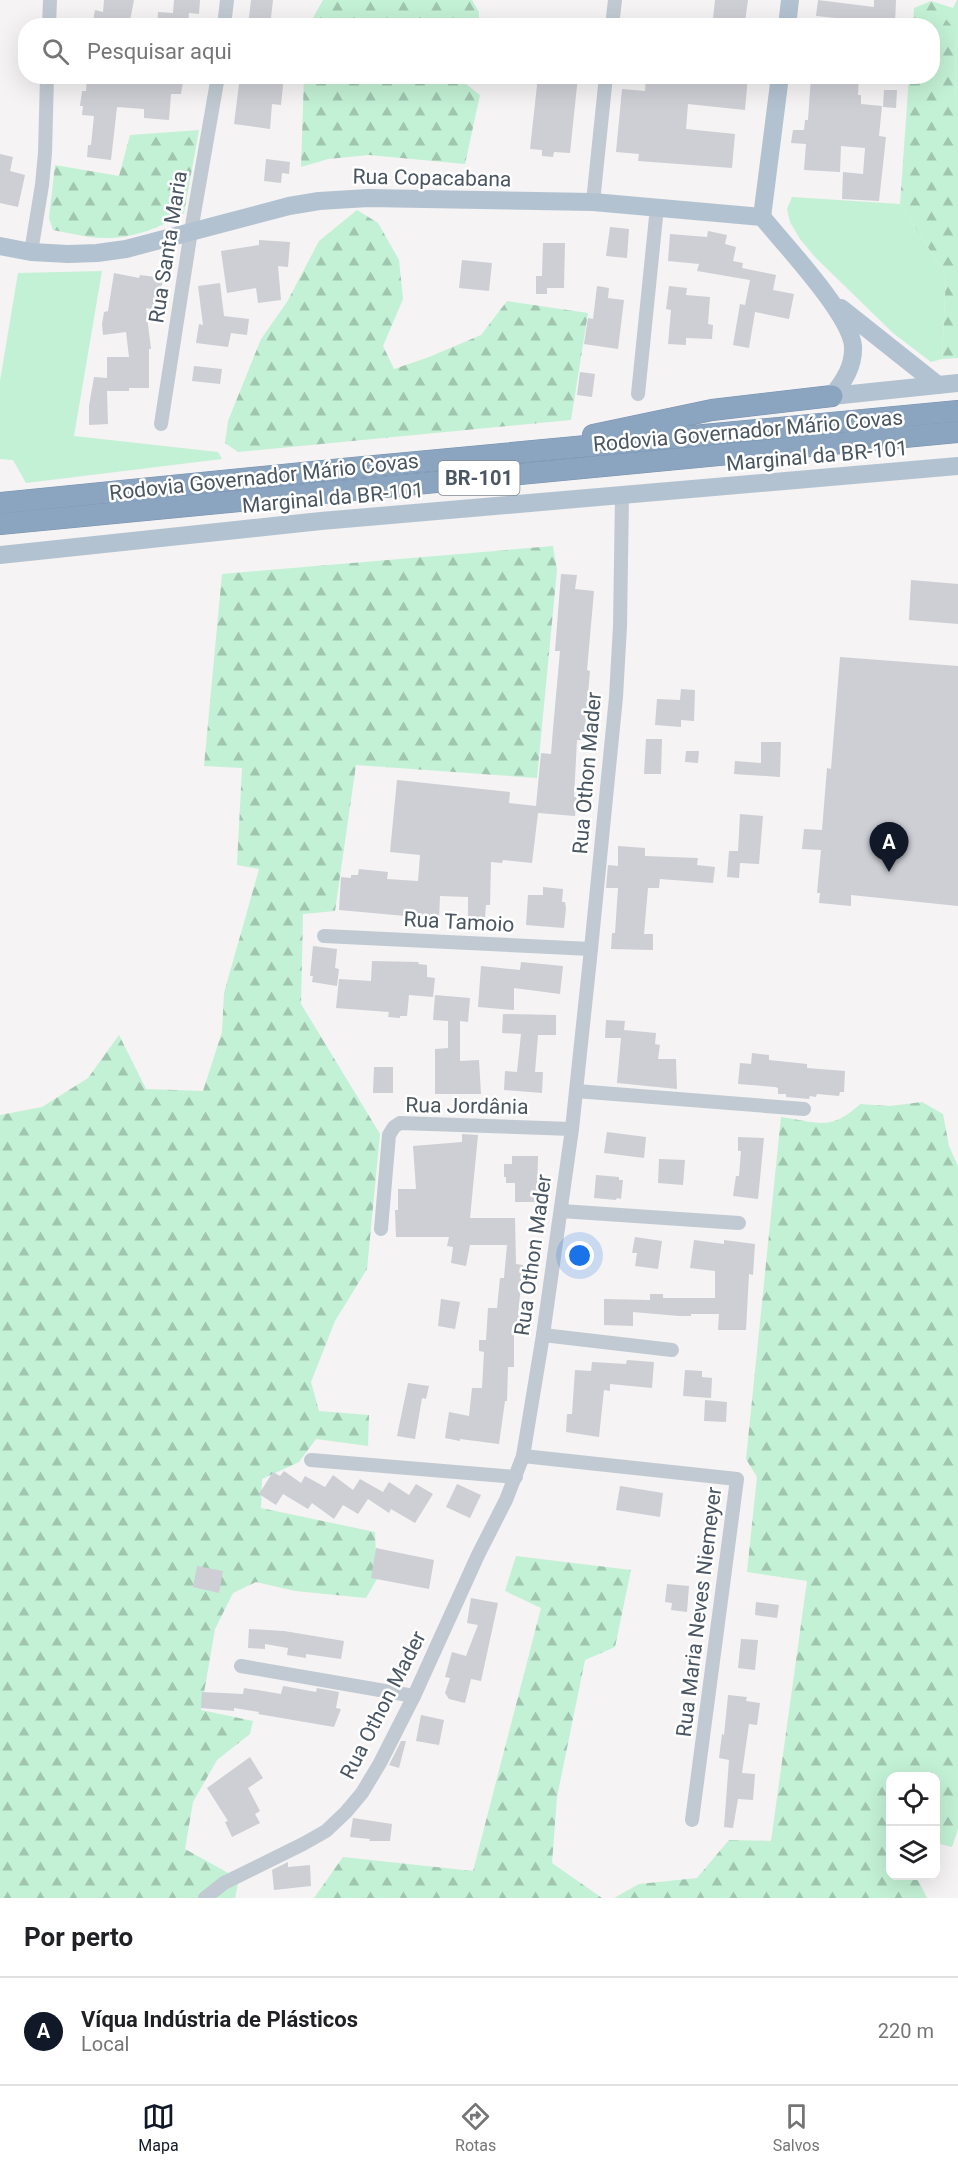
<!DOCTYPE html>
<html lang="pt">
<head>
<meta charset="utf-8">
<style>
  body { margin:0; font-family:Roboto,sans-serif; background:#f2f2f2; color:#202124 }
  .controls { position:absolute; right:18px; bottom:18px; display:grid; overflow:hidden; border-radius:12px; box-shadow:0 6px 24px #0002 }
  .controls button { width:54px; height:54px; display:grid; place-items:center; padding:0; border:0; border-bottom:2px solid #e0e0e0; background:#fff; color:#202124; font:30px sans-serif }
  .you { position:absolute; left:580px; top:1256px; width:21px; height:21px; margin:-15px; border:4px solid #fff; border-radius:50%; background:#1a73e8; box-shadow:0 0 0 9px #1a73e833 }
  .badge { display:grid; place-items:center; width:39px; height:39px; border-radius:50%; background:#111827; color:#fff; font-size:20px; font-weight:700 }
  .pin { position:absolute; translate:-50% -50px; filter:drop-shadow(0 2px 3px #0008) }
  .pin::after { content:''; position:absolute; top:32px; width:21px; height:18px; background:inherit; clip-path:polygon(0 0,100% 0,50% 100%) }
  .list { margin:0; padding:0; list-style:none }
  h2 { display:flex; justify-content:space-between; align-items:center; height:78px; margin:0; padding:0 24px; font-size:26px }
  h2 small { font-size:20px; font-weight:400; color:#757577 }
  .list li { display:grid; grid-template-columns:39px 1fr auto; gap:18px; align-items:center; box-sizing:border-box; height:108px; padding:0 24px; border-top:2px solid #e0e0e0 }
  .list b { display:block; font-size:22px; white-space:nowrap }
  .list p { margin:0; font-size:20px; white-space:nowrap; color:#757577 }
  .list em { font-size:20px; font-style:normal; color:#757577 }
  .icon { flex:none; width:33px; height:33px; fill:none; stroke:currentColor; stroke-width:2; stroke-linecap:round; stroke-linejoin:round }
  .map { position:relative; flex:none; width:958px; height:1898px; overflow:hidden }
  .search { position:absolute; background:#fff; box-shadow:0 6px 24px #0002; left:18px; right:18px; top:18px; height:66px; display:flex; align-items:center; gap:15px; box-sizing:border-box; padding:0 21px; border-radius:24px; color:#757577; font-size:22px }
  .sheet { height:186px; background:#fff }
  nav { display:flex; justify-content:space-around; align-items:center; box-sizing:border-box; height:84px; border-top:2px solid #e0e0e0; background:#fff; font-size:16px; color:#757577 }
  nav a { display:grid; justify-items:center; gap:3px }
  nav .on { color:#111827 }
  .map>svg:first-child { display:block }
  .grass { fill:#c3f1d5 }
  .forest { fill:url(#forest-firs) }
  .building { fill:#cdcfd5 }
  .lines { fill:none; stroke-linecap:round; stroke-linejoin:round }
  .highway-casing { stroke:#7690ad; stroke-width:22 }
  .minor { stroke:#c1cad2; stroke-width:14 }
  .major { stroke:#b3c2d1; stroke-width:18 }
  .highway { stroke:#8ba5c1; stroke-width:21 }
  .labels { text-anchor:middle; stroke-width:5; stroke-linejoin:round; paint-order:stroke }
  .shield { fill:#fff; stroke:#808990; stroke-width:1.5 }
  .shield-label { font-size:20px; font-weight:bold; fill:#4a5661 }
  .street-label { font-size:21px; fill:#4a5661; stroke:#fff }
</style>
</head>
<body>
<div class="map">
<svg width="958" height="1898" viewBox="0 0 958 1898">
  <defs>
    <pattern id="forest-firs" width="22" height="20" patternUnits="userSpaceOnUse" patternTransform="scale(1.5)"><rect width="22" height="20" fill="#c3f1d5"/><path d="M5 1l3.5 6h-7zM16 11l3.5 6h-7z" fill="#a0c6b0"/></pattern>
  </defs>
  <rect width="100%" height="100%" fill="#f5f3f3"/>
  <!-- grass -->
  <g class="grass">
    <path d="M957,0H958V118L956,117L955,31L931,1L953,8Z"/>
    <path d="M792,197L900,204L946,275L942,359L931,362L893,333L815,257L800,239L790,222L787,209Z"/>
    <path d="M102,271L74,436L218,452L222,459L26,483L13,460L0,459V381L18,273Z"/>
  </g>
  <!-- forest -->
  <g class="forest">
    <path d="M323,0H472L479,12V25H309Z"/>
    <path d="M931,1L955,30L956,116L958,118V358L942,359L946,275L900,204L909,77L932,76V26L913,25L914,8Z"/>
    <path d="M304,77H457L480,95L465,164L369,155L328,159L301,167Z"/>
    <path d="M199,130L184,213C164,226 134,238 109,238C91,239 70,233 53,230L49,218L55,165L119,176L130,135Z"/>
    <path d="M357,210L378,223L399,260L403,299L383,346L394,369L429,357L481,335L507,301L588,313L571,420L238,452L225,443L228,421L261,339L287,302L319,241Z"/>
    <path d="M553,546L557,570L537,778L356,765L335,911L303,914L301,1004L380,1134L367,1269L335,1321L311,1382L319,1411L369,1415L368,1446L316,1439L299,1462L262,1479L261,1508L375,1532L377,1579L366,1598L295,1591L256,1582L233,1593L215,1629L201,1710L253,1721L250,1734L217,1760L193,1802L185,1849L239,1879L235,1898H0V1115L42,1107L88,1078L119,1035L146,1089L203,1091L222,1032L224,993L259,869L237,865L242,768L204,766L222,574Z"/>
    <path d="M922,1102L943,1114L949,1146L958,1166V1829L952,1847L936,1843V1776H890V1876H916L927,1898H614L639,1884L697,1878L729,1840L771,1841L807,1581L747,1572L757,1477L746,1459L781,1117C818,1122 830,1132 860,1104L890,1106Z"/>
    <path d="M516,1556L631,1570L615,1647L585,1660L557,1797L552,1863L602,1898H314L343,1857L473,1871L541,1608L505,1591Z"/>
  </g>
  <!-- building -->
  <g class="building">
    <path d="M104,0H134L129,26H92L95,10L103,12Z"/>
    <path d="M174,0H200L199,14L189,13L188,26H157L158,12L173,13Z"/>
    <path d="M251,0H273L270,26H248Z"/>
    <path d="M715,0H748L745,22L713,19Z"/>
    <path d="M818,0L874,7V0H896L895,23L863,21L862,26H835L836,18L816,16Z"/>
    <path d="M87,76H179L183,82L181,94H171L169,120L144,118V109L117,107L111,160L87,157L88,145H91L94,116L82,115L83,106H80L82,91H86Z"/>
    <path d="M246,76H284L281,105L272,104L270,129L234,124L239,84H245Z"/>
    <path d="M538,76H578L570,153L554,152L553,157L542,156V150L530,149Z"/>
    <path d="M646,76H748L745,110L688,104L686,129L735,134L732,168L638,161L639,154L616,152L622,89L645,91Z"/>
    <path d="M811,76H859L858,95H861V104L882,106L879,136L886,137L879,201L842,199L843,172L863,174L865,148L841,146L840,172L804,170L806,144L791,143L793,130H804L805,120H808Z"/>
    <path d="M884,90H897L896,108L883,107Z"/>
    <path d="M0,154L13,157L10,171L25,175L18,207L0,203Z"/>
    <path d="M266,159L290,162L289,174L282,173L281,183L264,181Z"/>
    <path d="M610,227L629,229L627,258L606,256Z"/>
    <path d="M708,231L727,235L725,244L736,247L733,261L743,263L742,268L776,275L773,290L794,294L789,319L755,312L749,348L733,345L740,304L745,305L750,280L697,271L699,264L668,261L670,234L707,237Z"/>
    <path d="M259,240L290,242L288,267L278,266L281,300L258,303L256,288L227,293L221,251L259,245Z"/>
    <path d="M543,243H565L564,288H547V294H536V276H542Z"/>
    <path d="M462,260L492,263L489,291L459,288Z"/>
    <path d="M114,273L139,278L140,275L163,278L158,310L146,308L151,349H149V388H129V391H107L108,424L89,425V406L94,377L107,378V357H129L126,332L103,335L102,324L104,312L108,311Z"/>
    <path d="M220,283L224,316L249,319L247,335L231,333L228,347L196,343L199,324L203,325L198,286Z"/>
    <path d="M597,286L609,288L608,298L624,300L618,349L584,344L588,318L593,319Z"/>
    <path d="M669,286L687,288L686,295L710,297L708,324L713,325L712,339L686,338V345L668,344L671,310L666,309Z"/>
    <path d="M194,366L222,369L220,384L192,381Z"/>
    <path d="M580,372L595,374L592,397L577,395Z"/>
    <path d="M561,574L577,575L575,589L594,591L587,670L590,671L584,740H577L574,797H577L575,816L538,813L532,863L503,860L502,863L491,862L490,905H486L485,917H468V897L440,896L439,919L339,910L341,877L351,878V875H358L359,869L388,872L387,879L418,881L420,855L390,852L397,780L510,792L509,803L536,806L541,753L551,754L553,729L560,651H555Z"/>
    <path d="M911,580L958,584V624L909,620Z"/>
    <path d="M840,657L958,666V906L851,895V906L819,903L820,893H817L821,850L802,849L804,829L822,830L827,768L831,769Z"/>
    <path d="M681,689L695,690L694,721L681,720V727L655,725L657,699L680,700Z"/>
    <path d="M646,739H662L661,774H644Z"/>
    <path d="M761,742H781L780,777L734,774L735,761L761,763Z"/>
    <path d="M686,751H699L698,763L685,762Z"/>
    <path d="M740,814L763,816L759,864L740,863L739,878L727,877L729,851H738Z"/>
    <path d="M618,846L645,848V856L698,858L697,865L715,867L713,883L660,879L659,888H648L644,934H653V950L611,949L612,933H615L618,888H606L608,865L618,866Z"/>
    <path d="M543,887L563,889L562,902H565L566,908L564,928L526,925L528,895H543Z"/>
    <path d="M313,946L337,949L335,968L339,969L337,986L312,982L313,976H310Z"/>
    <path d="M372,961L419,962L418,964L427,965V977L435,978L433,997L409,995L407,1016H400V1018L388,1017L389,1012L336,1008L339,979L371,981Z"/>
    <path d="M521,962L563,966L560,994L514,988V1010L478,1007L481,966L520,970Z"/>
    <path d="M435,995L470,998L468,1022L460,1021V1061L479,1060L481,1094H435V1049L448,1048V1021L433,1020Z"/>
    <path d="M503,1014L556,1015V1035H538L535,1072H543L542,1093L504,1090L505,1071L517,1072L521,1034L502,1033Z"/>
    <path d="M606,1020L625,1021L624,1030L656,1033L655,1044L660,1045L658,1059H676L677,1089L617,1083L621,1038H605Z"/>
    <path d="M752,1053L769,1055V1060L807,1064V1068L845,1071L844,1092H840L839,1096L817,1094L816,1097L810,1096L809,1099L786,1097V1094H778V1088L775,1087L738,1084L740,1063L751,1064Z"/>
    <path d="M374,1067H393V1093H373Z"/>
    <path d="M607,1132L646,1137L644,1158L604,1153Z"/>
    <path d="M462,1134L478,1135L470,1218H515L516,1264L523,1265L518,1315H522V1335L514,1334V1367H508L507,1401H505L499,1444L460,1439V1441L445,1438L449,1412L469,1416L472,1388H482L484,1352L479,1351V1340H486L488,1308H497L500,1278H504L507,1245H470L466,1266L451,1263L453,1247L447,1246L449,1237H396L395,1210H398V1189H416L413,1146L462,1142Z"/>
    <path d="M738,1137L764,1138L758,1199L733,1196L736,1176H739L741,1151H738Z"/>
    <path d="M512,1156H538L537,1202H515V1183H506V1177H504V1164H512Z"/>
    <path d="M659,1159L685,1160L683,1185L658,1183Z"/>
    <path d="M596,1175L619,1177V1180H623L621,1199L617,1198L616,1200L594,1198Z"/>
    <path d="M635,1237L662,1241L658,1269L635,1266L637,1253H632Z"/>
    <path d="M694,1240L724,1244V1240L755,1244L753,1275L749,1274L746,1330H718L719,1314H691V1316H679L633,1312V1326L604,1325V1299L650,1300V1294H663V1298H715V1271L690,1268Z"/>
    <path d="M441,1299L460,1302L455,1329L438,1326Z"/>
    <path d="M627,1360L654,1362L652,1388L610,1384V1391L604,1390L599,1437L566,1432L567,1414H572L575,1370L591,1371L592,1362L626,1364Z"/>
    <path d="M685,1370L702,1371V1377L712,1378L711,1398L683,1396Z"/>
    <path d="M408,1383L429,1386L426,1399L422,1398L415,1439L397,1436Z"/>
    <path d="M705,1400L727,1402L726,1422L704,1421Z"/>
    <path d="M284,1471L301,1483L305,1476L325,1487L333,1475L353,1490L360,1479L383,1492L389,1482L409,1495L416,1484L433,1494L415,1523L391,1509L389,1513L368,1499L358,1514L343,1505L334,1519L312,1503L308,1509L283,1494L276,1505L259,1494L273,1472L280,1476Z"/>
    <path d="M457,1484L481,1495L470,1518L446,1507Z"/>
    <path d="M620,1486L663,1493L660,1517L616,1510Z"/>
    <path d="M376,1548L434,1560L429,1589L371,1578Z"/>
    <path d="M197,1566L223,1571L219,1593L193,1587Z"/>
    <path d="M667,1584L689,1586L687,1612L671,1610L672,1603L665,1602Z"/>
    <path d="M471,1598L498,1603L481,1681L471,1679L465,1703L449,1699L445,1693L450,1678L445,1677L452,1652L466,1656L478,1625L467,1623Z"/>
    <path d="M756,1602L779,1605L777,1618L755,1615Z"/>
    <path d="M249,1629L284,1631L344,1641L341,1659L306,1654V1658L287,1655L288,1648L265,1644V1649L248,1648Z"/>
    <path d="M741,1639L758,1640L755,1670L738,1668Z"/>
    <path d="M283,1686L316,1692L317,1688L339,1692L336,1708L341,1709L334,1727L258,1714L259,1712L234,1708V1711L201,1708L202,1692L243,1694L244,1688L281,1694Z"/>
    <path d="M728,1695L747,1697L746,1701L760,1703L757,1725L749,1724L742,1773L755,1774L753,1800L738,1799L733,1828L724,1827L729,1760L719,1758L722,1734L724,1735Z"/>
    <path d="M421,1715L444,1720L439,1745L416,1741Z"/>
    <path d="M401,1741H406L399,1768L389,1765Z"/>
    <path d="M250,1757L263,1778L248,1788L260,1811L255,1814L260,1823L232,1837L225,1822L228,1821L207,1788Z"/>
    <path d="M353,1818L392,1824L390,1841H369L370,1839L350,1837Z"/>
    <path d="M288,1862V1867L310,1865L311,1886L274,1890L272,1870Z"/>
  </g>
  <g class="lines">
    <defs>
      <g id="highway">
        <path d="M593,435L712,410L832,396"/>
        <path d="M0,503L353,468L958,411"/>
        <path d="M0,524L958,432"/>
      </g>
    </defs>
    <!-- highway casing -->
    <use href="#highway" class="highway-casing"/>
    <!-- minor -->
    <g class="minor">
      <path d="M49,26L50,0"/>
      <path d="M224,26L227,0"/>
      <path d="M612,26L615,0"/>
      <path d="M593,202L606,76"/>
      <path d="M31,252L42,185L45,153L47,76"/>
      <path d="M638,394L657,207"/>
      <path d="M161,424L191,231L218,76"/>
      <path d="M324,936L591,949"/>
      <path d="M576,1091L804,1109"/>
      <path d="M561,1211L739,1223"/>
      <path d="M381,1229L389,1135L394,1127L400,1123L572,1129"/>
      <path d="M543,1335L672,1350"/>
      <path d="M523,1456L737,1479L692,1820"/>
      <path d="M311,1460L516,1477"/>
      <path d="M241,1666L414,1696"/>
      <path d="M205,1898L224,1883L303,1844L326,1831L346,1812L362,1793L380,1763L414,1696L478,1555L506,1500L523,1456L543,1335L572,1129L591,949L616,697L620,626L622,496"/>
    </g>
    <!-- major -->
    <g class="major">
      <path d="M787,26L790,0"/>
      <path d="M762,217L780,76"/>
      <path d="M0,246L31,252L68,254L97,253L126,249L289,206L319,201L368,198L593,202L762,217C784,244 850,314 853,346C854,366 844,381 832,396"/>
      <path d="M841,308L938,385"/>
      <path d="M832,396L958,383"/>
      <path d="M0,555L321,521L958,466"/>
    </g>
    <!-- highway -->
    <use href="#highway" class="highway"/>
  </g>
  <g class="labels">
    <!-- shield labels -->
    <rect class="shield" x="438.5" y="461" width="81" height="34" rx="4.5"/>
    <g class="shield-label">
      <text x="479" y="485">BR-101</text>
    </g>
    <!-- street labels -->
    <g class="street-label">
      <text transform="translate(432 178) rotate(1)" y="7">Rua Copacabana</text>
      <text transform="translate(168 247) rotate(-81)" y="7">Rua Santa Maria</text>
      <text transform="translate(748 431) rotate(-5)" y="7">Rodovia Governador Mário Covas</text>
      <text transform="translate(817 456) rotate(-5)" y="7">Marginal da BR-101</text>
      <text transform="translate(264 477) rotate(-6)" y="7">Rodovia Governador Mário Covas</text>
      <text transform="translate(333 498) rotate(-5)" y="7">Marginal da BR-101</text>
      <text transform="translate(587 773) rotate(-85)" y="7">Rua Othon Mader</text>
      <text transform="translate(459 922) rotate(3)" y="7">Rua Tamoio</text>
      <text transform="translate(467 1106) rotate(1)" y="7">Rua Jordânia</text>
      <text transform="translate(533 1255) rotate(-82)" y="7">Rua Othon Mader</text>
      <text transform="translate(699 1612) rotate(-83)" y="7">Rua Maria Neves Niemeyer</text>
      <text transform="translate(383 1705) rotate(-63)" y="7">Rua Othon Mader</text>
    </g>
  </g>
</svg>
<div class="controls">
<button><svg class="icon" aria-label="locate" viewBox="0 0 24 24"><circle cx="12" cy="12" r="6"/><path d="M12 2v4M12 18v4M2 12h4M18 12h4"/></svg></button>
<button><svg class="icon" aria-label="layers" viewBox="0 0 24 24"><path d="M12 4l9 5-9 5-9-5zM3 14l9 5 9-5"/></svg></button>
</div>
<div class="you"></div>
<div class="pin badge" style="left:889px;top:872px">A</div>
<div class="search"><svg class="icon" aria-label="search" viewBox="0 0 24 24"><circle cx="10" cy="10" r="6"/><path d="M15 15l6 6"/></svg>Pesquisar aqui</div>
</div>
<section class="sheet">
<h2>Por perto<small></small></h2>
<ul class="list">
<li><span class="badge">A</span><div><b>Víqua Indústria de Plásticos</b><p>Local</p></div><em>220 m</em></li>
</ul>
</section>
<nav>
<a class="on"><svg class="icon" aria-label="map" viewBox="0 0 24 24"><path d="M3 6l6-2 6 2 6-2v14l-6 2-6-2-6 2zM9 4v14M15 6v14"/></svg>Mapa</a>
<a><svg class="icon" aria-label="directions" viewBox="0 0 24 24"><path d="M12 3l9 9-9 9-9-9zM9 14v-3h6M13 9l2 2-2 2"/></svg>Rotas</a>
<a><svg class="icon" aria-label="saved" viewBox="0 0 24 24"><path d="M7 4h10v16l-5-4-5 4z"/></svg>Salvos</a>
</nav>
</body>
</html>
